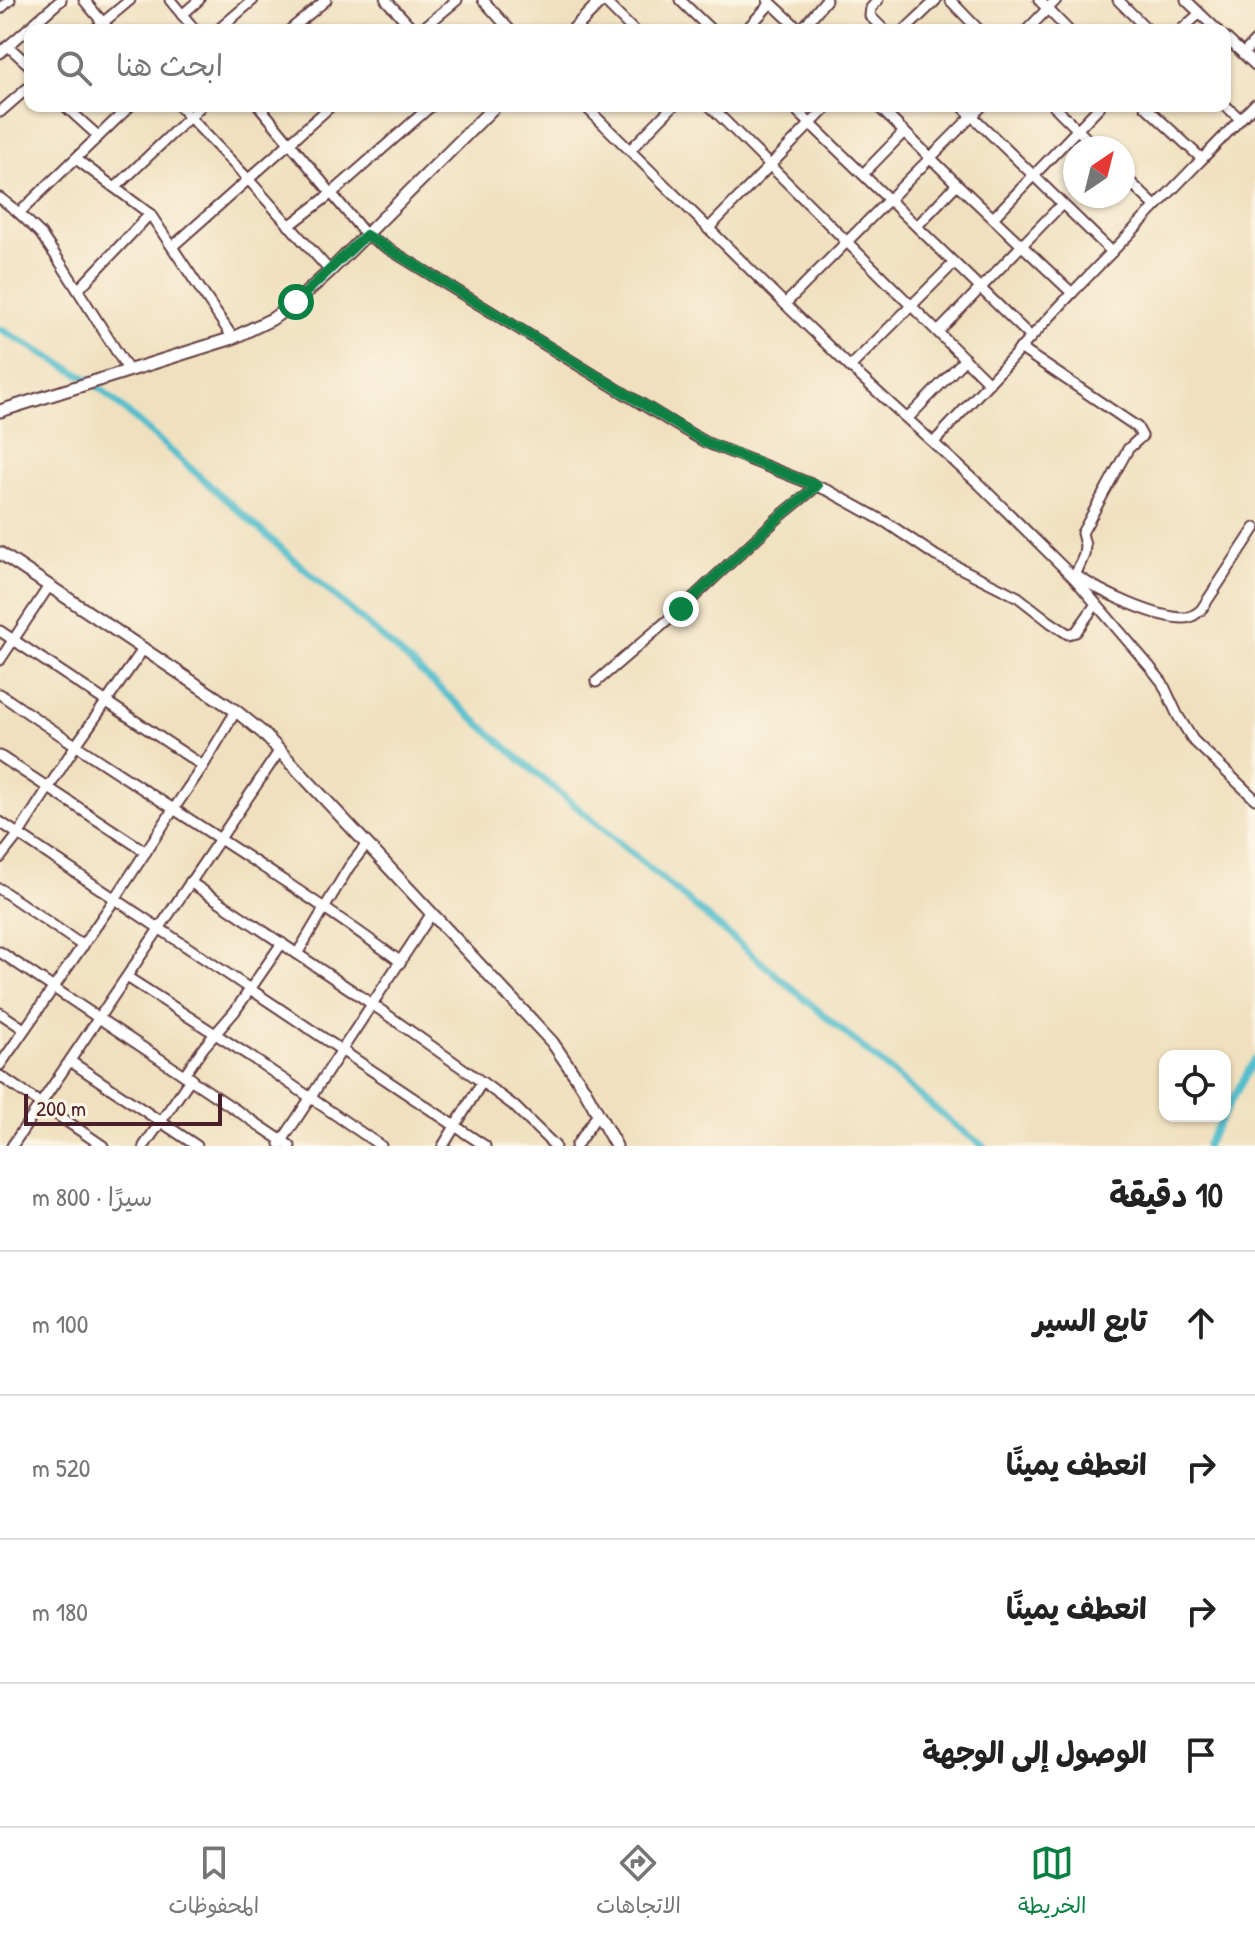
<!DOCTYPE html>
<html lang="ar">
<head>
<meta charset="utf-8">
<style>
  body { margin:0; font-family:"Patrick Hand","Playpen Sans Arabic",sans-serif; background:#f6f6f6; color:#222; direction:rtl }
  .controls { position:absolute; right:24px; bottom:24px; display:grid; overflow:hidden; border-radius:16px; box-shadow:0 2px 6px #0004 }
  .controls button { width:72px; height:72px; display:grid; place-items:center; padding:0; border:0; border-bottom:2px solid #e0e0e0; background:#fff; color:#222; font:40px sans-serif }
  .compass { position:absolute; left:1063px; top:136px; width:72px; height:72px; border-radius:50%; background:#fff; box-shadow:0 2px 6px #0004; rotate:35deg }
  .scale { position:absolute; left:24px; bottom:20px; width:198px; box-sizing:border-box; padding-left:8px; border:4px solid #4a1f2b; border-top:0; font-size:22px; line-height:28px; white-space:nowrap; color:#4a1f2b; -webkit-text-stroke:6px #fcf5e5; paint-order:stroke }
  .stop { position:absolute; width:24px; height:24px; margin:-18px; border:6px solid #0b8043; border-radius:50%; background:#fff }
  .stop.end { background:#0b8043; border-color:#fff; box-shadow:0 2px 8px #0008 }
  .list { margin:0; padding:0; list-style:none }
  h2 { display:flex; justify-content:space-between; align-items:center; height:104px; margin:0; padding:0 32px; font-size:34px }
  h2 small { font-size:26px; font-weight:400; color:#767676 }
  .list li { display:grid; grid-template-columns:52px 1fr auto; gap:24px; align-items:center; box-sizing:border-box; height:144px; padding:0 32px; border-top:2px solid #e0e0e0 }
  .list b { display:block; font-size:30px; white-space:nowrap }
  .list em { font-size:26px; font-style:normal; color:#767676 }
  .icon { flex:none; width:44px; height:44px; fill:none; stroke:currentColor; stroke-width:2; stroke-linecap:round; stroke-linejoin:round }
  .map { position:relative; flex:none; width:1255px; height:1146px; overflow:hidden; direction:ltr }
  .search { position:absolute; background:#fff; box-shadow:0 2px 6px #0004; left:24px; right:24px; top:24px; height:88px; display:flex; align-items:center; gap:20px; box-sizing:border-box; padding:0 28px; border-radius:16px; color:#767676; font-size:30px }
  .sheet { height:680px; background:#fff }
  nav { display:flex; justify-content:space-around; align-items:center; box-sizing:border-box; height:112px; border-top:2px solid #e0e0e0; background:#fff; font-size:22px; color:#767676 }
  nav a { display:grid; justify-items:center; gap:4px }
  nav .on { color:#0b8043 }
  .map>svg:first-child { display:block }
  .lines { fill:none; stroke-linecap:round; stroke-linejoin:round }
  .canal { stroke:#52becc; stroke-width:7 }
  .minor-casing { stroke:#633c41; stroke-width:13 }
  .major-casing { stroke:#633c41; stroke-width:15 }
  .minor { stroke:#fff; stroke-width:9 }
  .major { stroke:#fff; stroke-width:11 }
  .route { stroke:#0b8043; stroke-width:10 }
</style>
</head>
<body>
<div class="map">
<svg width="1255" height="1146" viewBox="0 0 1255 1146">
  <rect width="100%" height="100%" fill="#fcf5e5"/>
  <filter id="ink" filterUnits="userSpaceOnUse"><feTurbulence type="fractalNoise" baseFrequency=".0125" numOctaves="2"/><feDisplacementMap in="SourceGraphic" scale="16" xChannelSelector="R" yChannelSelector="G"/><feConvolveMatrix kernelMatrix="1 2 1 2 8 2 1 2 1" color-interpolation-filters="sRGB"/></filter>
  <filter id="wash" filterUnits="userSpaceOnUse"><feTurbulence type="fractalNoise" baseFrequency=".006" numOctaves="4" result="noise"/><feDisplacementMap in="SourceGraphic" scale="32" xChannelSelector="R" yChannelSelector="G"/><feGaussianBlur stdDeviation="1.8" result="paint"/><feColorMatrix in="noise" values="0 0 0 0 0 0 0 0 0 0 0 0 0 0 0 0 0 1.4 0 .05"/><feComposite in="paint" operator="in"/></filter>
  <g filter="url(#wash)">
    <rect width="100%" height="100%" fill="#f0e0bf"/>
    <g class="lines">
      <!-- canal -->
      <g class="canal">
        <path d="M0,329L93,382L516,756L951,1122L983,1146"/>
        <path d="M1225,1112L1255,1059"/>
        <path d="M1206,1146L1223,1116"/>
      </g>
    </g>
  </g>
  <g filter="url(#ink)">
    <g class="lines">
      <defs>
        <g id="minor">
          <path d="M84,0L109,30"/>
          <path d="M170,0L195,30"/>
          <path d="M386,0L414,30"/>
          <path d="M483,0L510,30"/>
          <path d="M603,0L633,30"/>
          <path d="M680,0L711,30"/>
          <path d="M768,0L800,30"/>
          <path d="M878,0L871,8L870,16L884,30"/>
          <path d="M950,0L979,30"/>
          <path d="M1039,0L1068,30"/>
          <path d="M1118,0L1148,30"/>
          <path d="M1186,0L1217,30"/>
          <path d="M0,9L10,0"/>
          <path d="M182,15L199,0"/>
          <path d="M94,30L130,0"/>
          <path d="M218,30L253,0"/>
          <path d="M290,30L326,0"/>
          <path d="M421,30L457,0"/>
          <path d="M746,30L771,3"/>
          <path d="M801,30L826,0"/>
          <path d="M905,30L936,0"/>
          <path d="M1027,30L1056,0"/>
          <path d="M1181,30L1199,14"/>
          <path d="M1225,37L1255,65"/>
          <path d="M8,46L30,66"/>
          <path d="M0,53L61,0"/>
          <path d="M1243,54L1255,41"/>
          <path d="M1225,105L1240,119"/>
          <path d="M65,106L98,136"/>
          <path d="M179,106L248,179L330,271"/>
          <path d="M259,106L366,235L676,425L705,442L829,491L887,523L936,556L1018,597L1050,622L1068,634L1076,632L1096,604"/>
          <path d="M585,106L785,304L850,367L980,485L1074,578L1150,667L1162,682L1178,716L1193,740L1255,799"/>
          <path d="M710,106L989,383"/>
          <path d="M792,106L1031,337"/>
          <path d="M878,106L957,184L1072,293"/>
          <path d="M962,106L1112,252"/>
          <path d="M1054,106L1096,148"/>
          <path d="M0,112L30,86"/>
          <path d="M630,150L673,106"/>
          <path d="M76,159L150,214L233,338"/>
          <path d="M1202,159L1255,104"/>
          <path d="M863,174L904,132"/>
          <path d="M1123,175L1155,206"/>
          <path d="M115,188L201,106"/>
          <path d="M0,198L19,213L40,233L60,262L129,371"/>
          <path d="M19,213L130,106"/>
          <path d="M993,218L1100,106"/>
          <path d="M289,226L332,193L431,106"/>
          <path d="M917,226L957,184"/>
          <path d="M708,229L828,106"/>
          <path d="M173,246L331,106"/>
          <path d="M78,290L150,214"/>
          <path d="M785,304L982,106"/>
          <path d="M938,332L1062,204"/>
          <path d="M1020,348L1137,427L1142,436L1128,449L1082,533L1085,545L1084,555L1074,578"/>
          <path d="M850,367L954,263"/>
          <path d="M908,418L965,359"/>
          <path d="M934,442L1072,293L1202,159L1145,106"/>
          <path d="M1077,576C1101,592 1155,618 1184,618C1191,618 1196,614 1201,610L1255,528"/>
          <path d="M0,631L203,766"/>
          <path d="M0,660L49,586"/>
          <path d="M596,682L681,609L778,518L817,486"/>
          <path d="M0,694C132,786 271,867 401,962"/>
          <path d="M0,756L146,852"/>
          <path d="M0,822L485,1146"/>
          <path d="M0,858L18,835L76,745L144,648"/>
          <path d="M190,882L372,1004L482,1082L513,1105L555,1146"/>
          <path d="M0,889L83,946"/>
          <path d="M0,952L290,1146"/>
          <path d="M297,954L349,867L367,844"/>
          <path d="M127,977L251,1057L381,1146"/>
          <path d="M0,1013L24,1029"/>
          <path d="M70,1061L197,1146"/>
          <path d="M0,1065L115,899L173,810L203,766L236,711"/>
          <path d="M184,1075L204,1047L235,1011L282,943"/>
          <path d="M0,1076L103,1146"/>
          <path d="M280,1144L432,913"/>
          <path d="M12,1146L280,750"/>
          <path d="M144,1146L191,1078"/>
          <path d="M443,1146L482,1082"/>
          <path d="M576,1146L598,1114"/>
        </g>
        <g id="major">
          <path d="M573,30L602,0"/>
          <path d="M0,411L233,338L272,319L296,302L330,271L495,106"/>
          <path d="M0,553L236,711L263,733L552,1042L583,1087L616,1146"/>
        </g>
      </defs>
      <!-- minor casing -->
      <use href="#minor" class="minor-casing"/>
      <!-- major casing -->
      <use href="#major" class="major-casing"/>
      <!-- minor -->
      <use href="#minor" class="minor"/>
      <!-- major -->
      <use href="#major" class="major"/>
    </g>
  </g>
  <g class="lines" filter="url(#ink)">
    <!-- route -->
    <path class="route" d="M296,302L366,235L705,442L817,486L778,518L681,609"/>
  </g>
</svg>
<div class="controls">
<button><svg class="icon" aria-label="locate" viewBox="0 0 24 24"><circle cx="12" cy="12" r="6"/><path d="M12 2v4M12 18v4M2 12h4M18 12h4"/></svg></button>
</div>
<svg class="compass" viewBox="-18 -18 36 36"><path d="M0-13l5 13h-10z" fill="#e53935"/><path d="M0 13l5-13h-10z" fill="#767676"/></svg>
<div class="scale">200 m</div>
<div class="stop" style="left:296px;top:302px"></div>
<div class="stop end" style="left:681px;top:609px"></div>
<div class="search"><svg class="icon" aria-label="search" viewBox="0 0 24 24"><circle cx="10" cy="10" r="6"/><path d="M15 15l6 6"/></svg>ابحث هنا</div>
</div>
<section class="sheet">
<h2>10 دقيقة<small>سيرًا · 800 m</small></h2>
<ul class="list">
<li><svg class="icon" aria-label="ahead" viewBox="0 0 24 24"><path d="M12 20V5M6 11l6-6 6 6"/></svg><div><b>تابع السير</b></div><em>100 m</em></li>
<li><svg class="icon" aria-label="right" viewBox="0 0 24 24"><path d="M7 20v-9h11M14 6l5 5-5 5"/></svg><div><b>انعطف يمينًا</b></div><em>520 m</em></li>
<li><svg class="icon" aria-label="right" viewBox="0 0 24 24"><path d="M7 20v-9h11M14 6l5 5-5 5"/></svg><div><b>انعطف يمينًا</b></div><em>180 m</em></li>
<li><svg class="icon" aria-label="arrive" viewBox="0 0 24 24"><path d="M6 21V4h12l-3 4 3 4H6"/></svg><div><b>الوصول إلى الوجهة</b></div></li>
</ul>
</section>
<nav>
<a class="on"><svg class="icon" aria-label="map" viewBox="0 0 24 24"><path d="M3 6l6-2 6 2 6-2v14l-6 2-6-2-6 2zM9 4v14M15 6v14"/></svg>الخريطة</a>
<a><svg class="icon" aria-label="directions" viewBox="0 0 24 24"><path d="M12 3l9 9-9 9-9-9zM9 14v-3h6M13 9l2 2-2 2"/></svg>الاتجاهات</a>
<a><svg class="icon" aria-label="saved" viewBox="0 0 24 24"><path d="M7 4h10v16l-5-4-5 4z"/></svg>المحفوظات</a>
</nav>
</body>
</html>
